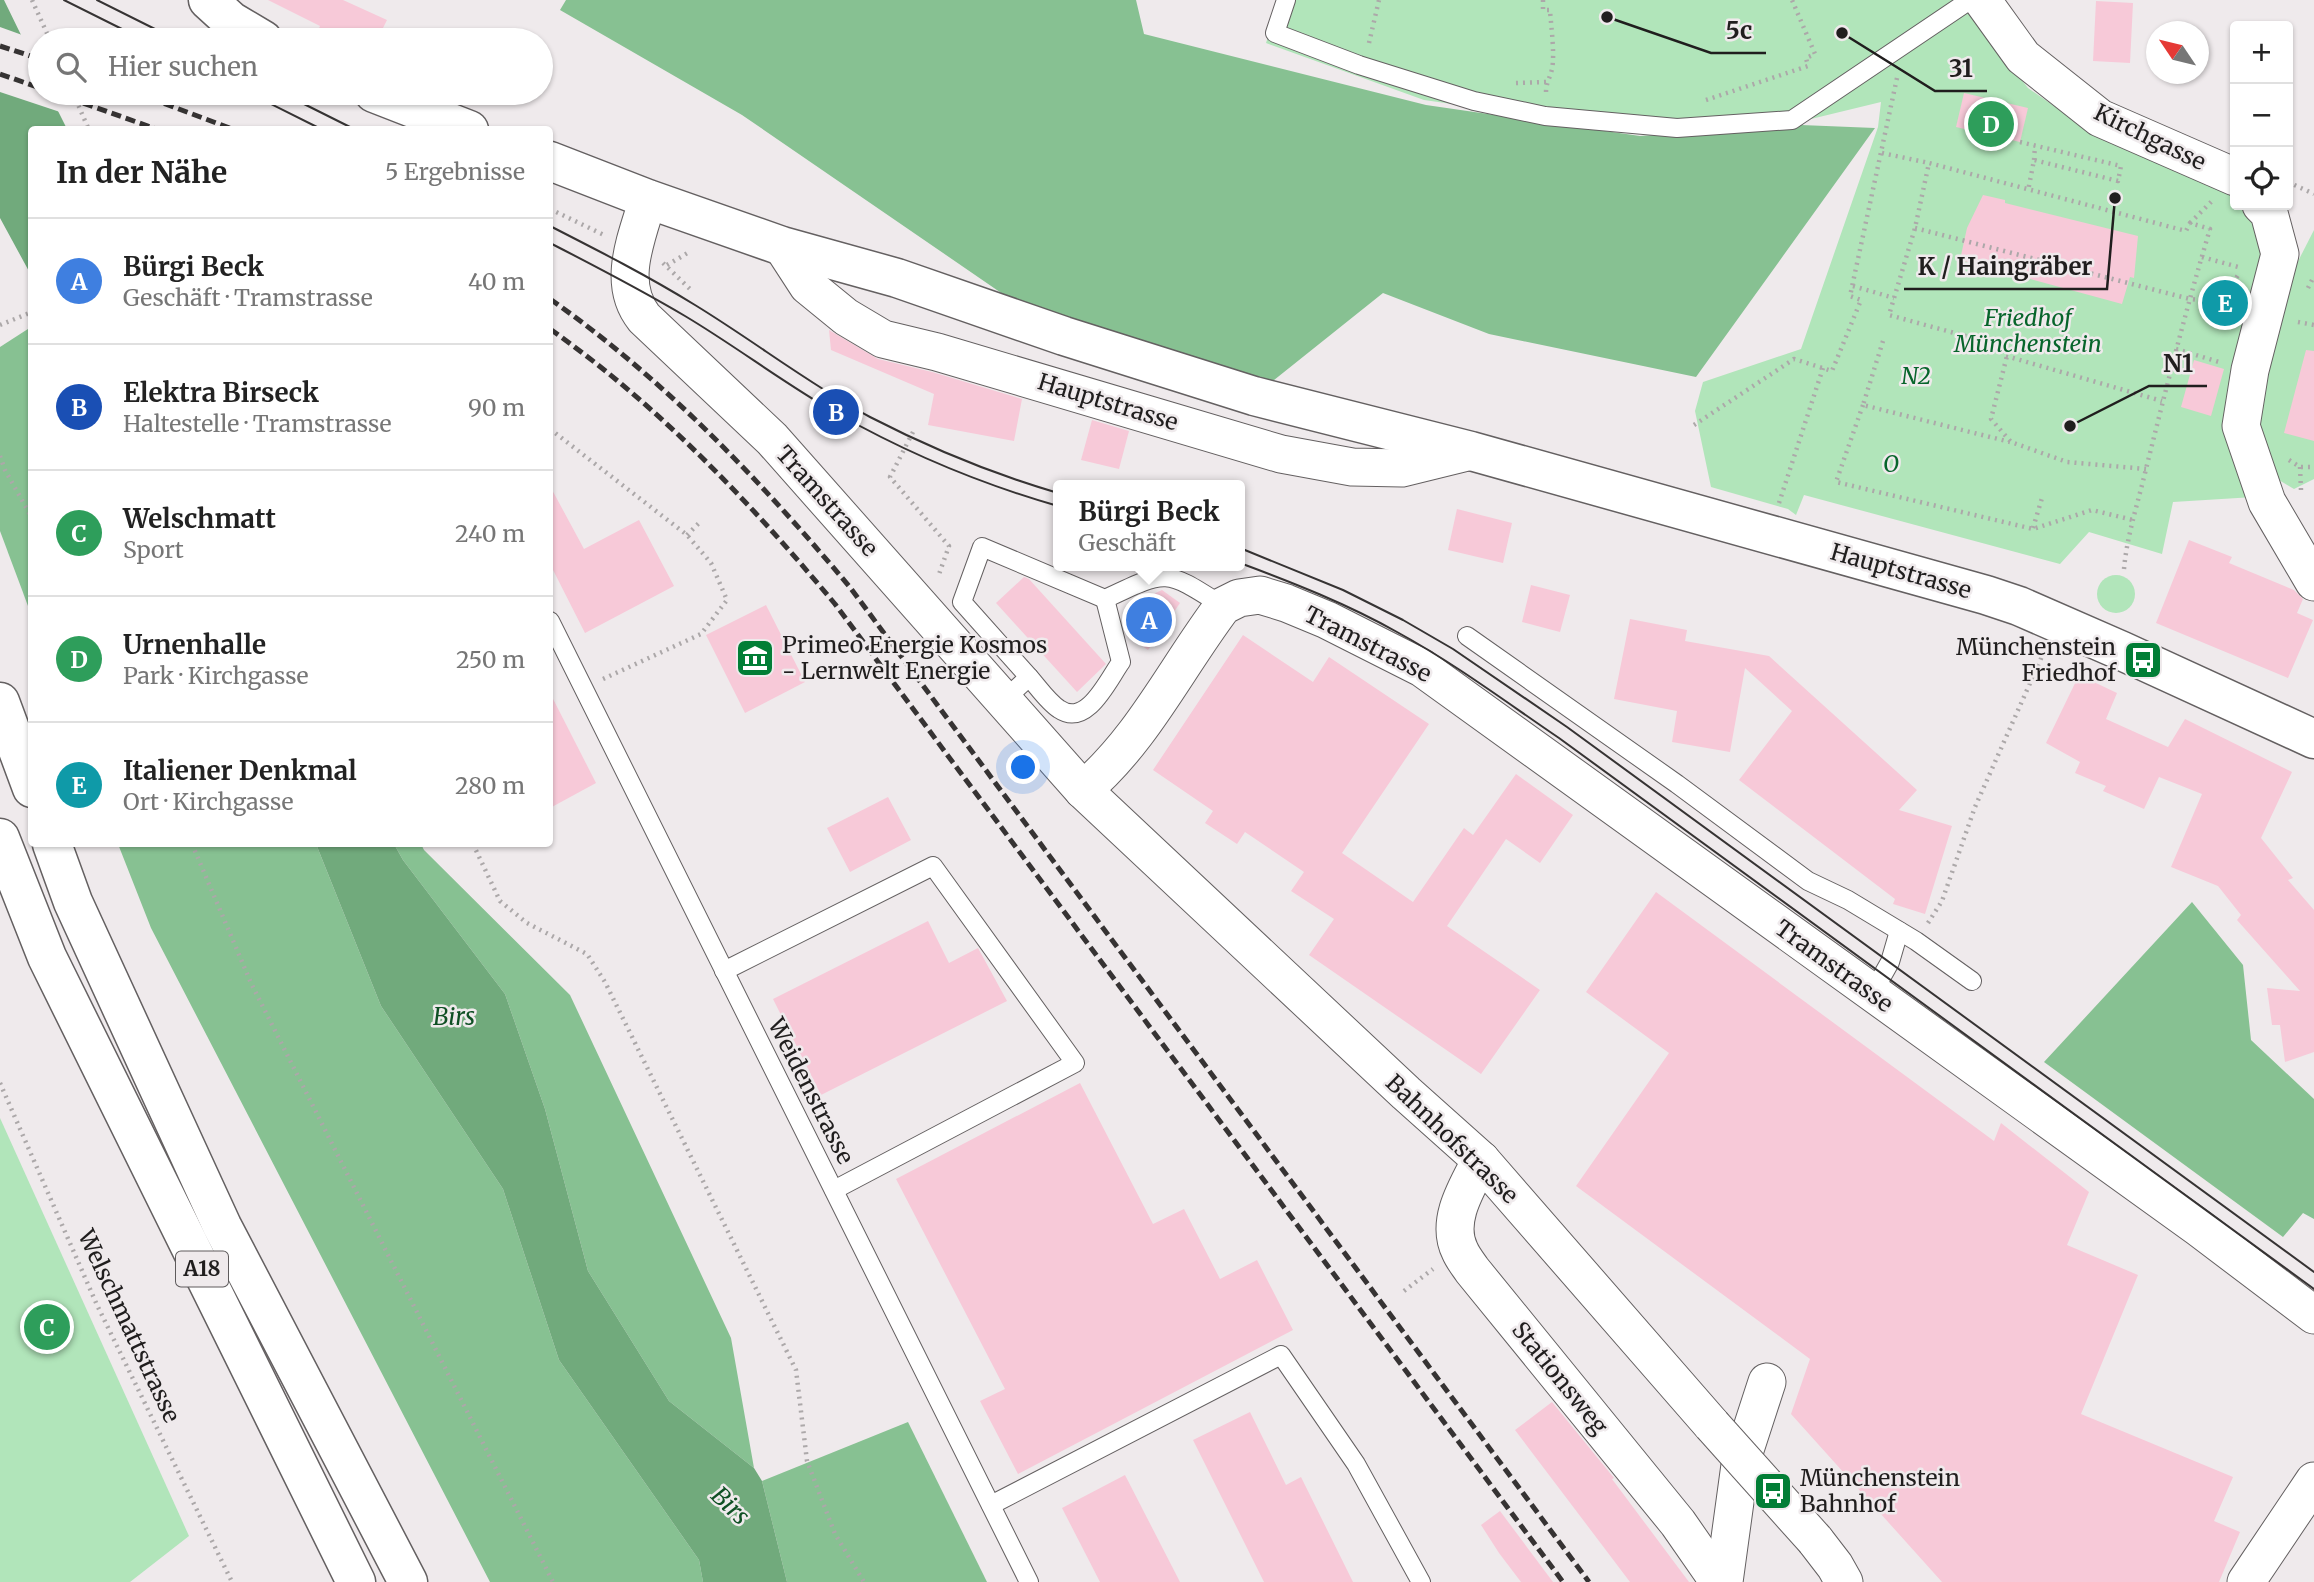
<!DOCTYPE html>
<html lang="de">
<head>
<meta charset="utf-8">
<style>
  body { margin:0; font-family:Merriweather,serif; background:#f6f6f6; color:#222 }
  .controls { position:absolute; right:21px; top:21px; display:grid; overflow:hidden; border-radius:7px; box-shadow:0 2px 5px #0004 }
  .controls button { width:63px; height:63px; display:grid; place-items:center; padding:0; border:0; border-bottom:2px solid #e0e0e0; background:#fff; color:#222; font:35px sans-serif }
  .compass { position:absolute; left:2146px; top:21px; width:63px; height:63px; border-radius:50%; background:#fff; box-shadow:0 2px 5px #0004; rotate:305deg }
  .you { position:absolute; left:1024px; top:768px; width:24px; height:24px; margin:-18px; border:5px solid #fff; border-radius:50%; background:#1a73e8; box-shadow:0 0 0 10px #1a73e833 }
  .badge { display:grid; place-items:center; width:46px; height:46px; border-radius:50%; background:#027e36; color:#fff; font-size:23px; font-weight:700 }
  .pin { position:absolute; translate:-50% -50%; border:4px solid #fff; box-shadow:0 2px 7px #0006 }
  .popup { position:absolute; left:1053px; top:480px; width:192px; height:91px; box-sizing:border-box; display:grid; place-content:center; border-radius:7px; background:#fff; filter:drop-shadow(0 2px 5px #0005); font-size:23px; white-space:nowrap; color:#767676 }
  .popup b { font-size:26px; color:#222 }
  .popup::after { content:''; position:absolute; left:50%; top:100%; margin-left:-14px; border:14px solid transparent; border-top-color:#fff }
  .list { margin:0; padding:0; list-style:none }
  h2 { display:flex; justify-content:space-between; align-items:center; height:91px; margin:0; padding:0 28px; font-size:30px }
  h2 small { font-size:23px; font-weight:400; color:#767676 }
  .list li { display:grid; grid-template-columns:46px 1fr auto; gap:21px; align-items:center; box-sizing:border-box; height:126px; padding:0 28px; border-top:2px solid #e0e0e0 }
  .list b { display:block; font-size:26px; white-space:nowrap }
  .list p { margin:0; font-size:23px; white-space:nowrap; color:#767676 }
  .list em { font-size:23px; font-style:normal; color:#767676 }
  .icon { flex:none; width:38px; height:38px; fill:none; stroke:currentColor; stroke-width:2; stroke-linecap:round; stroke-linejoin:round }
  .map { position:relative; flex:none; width:2314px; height:1582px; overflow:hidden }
  .search { position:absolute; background:#fff; box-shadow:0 2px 5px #0004; left:28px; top:28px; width:525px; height:77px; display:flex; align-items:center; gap:18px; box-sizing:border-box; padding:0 24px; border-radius:38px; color:#767676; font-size:26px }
  .panel { position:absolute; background:#fff; box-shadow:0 2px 5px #0004; left:28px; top:126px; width:525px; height:721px; border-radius:7px }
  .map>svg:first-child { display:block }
  .green { fill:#b1e5ba }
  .forest { fill:#87c192 }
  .water { fill:#71aa7c }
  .pier { fill:#efeaec }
  .building { fill:#f7c9d8 }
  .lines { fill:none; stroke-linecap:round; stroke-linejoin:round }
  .service-casing { stroke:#646061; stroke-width:20 }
  .minor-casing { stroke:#646061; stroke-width:39 }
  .secondary-casing { stroke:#646061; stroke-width:41 }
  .motorway-casing { stroke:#646061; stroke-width:41 }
  .path { stroke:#aca8a9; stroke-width:4.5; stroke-dasharray:2 5; stroke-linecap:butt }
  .service { stroke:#fff; stroke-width:18 }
  .minor { stroke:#fff; stroke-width:37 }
  .secondary { stroke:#fff; stroke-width:38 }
  .motorway { stroke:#fff; stroke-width:38 }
  .tram { stroke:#363333; stroke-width:2 }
  .rail { stroke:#363333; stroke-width:5; stroke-dasharray:10 5; stroke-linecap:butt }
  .minor-bridge-casing { stroke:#646061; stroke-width:39; stroke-linecap:butt }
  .minor-bridge { stroke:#fff; stroke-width:37 }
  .labels { text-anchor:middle; stroke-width:5; stroke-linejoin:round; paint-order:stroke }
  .shield { fill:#efeaec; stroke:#5e5b5c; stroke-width:2 }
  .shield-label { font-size:21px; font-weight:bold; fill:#201e1e }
  .street-label { font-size:23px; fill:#201e1e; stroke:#efeaec }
  .park-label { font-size:23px; font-style:italic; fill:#07652b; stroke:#efeaec }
  .poi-label { font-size:23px; fill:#201e1e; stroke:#efeaec; text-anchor:start }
  .water-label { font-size:24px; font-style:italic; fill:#0f5024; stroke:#efeaec }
  .leader { fill:none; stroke:#201e1e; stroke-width:2.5 }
  .callout-dot { fill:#201e1e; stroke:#efeaec; stroke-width:2.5 }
  .callout-label { font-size:24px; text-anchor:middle; font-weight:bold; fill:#201e1e; stroke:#efeaec; stroke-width:5; stroke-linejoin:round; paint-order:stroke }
</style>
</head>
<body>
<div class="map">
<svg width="2314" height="1582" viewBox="0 0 2314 1582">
  <rect width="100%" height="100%" fill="#efeaec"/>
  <!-- green -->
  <g class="green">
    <path d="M1280,0H1959L2028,88L2070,117L2229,193L2235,200V205H2239L2249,216L2269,257L2254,497L2173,502L2162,554L2089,532L2060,564L1804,495L1796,515L1788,509L1711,487L1695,411L1703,382L1801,349L1878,127L1881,102L1717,142L1424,100L1266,43Z"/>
    <path d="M2314,230V479L2294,489L2279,480L2254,418L2292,273Z"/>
    <circle cx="2116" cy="594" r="19"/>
    <path d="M0,1118L189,1536L130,1582H0Z"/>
  </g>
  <!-- forest -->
  <g class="forest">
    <path d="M566,0H1136L1144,34L1426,105L1640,136L1801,125L1875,128L1696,377L1489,334L1383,293L1254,396L1064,336L742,115L560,10Z"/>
    <path d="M31,327V614L0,531V347Z"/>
    <path d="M118,844H316L381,1006L503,1189L559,1360L699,1560L703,1582H490L151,928Z"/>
    <path d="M394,844H421L424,850L570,995L731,1338L754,1468L669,1401L588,1271L545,1109L505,994L403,860Z"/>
    <path d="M2192,902L2243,965L2251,1040L2314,1099V1219L2303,1213L2283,1237L2044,1062Z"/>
    <path d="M908,1422L987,1582H787L762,1481Z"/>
  </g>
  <!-- water -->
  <g class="water">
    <path d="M0,0H4L40,74V93H49L67,129L32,130L31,275L0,218Z"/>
    <path d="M316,844H394L403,860L505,994L545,1109L588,1271L669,1401L754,1468L762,1481L787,1582H703L699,1560L559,1360L503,1189L381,1006Z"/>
  </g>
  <!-- pier -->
  <path class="pier" d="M0,27L25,36L40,66V93H53L63,113L0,92Z"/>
  <!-- building -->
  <g class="building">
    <path d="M268,0H343L387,20L377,40H314L320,26Z"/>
    <path d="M2096,1L2133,3L2130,63L2093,61Z"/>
    <path d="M1964,93L2028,108L2020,142L1956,127Z"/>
    <path d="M1983,195L2005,200V203L2138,236L2134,278L2130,277L2122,304L1960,260L1967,228Z"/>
    <path d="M829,330L878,359L932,372L1022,399L1014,441L928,425L934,394L831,350Z"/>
    <path d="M2306,350L2314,351V441L2284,433Z"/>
    <path d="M2194,360L2224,369L2211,416L2181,407Z"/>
    <path d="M1092,420L1129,431L1119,469L1081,460Z"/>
    <path d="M550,486L584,549L639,520L674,586L585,633L550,564Z"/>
    <path d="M1457,509L1512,523L1503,563L1448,550Z"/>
    <path d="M2189,540L2232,557L2229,563L2294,590L2303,599L2297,613L2313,620L2288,678L2156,623Z"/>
    <path d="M1024,577L1029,579L1106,664L1077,692L996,603Z"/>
    <path d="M1531,585L1570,595L1560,632L1522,622Z"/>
    <path d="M1162,590L1180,603L1148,650L1129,637L1128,628L1132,613L1143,599Z"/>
    <path d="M766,605L805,682L745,713L706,635Z"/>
    <path d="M1630,619L1687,630L1685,641L1769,656L1917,790L1899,810L1952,826L1925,914L1893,904L1895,899L1739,780L1792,711L1745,668L1730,752L1672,742L1677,711L1614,699Z"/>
    <path d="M1243,635L1313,682L1329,657L1429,724L1342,853L1413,902L1464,828L1473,835L1516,774L1573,815L1540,863L1506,839L1447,926L1540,990L1481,1074L1309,955L1334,919L1291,891L1304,872L1245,832L1237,844L1205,823L1213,811L1153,770Z"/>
    <path d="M2079,675L2117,693L2106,719L2168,747L2185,719L2292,772L2261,838L2293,878L2288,880L2314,910V1052L2285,1062L2280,1025H2272L2267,988L2300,991L2237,920L2241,915L2218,886L2171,867L2202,794L2159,777L2144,809L2103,791L2106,786L2075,773L2080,762L2046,743Z"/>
    <path d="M550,693L596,783L550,808Z"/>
    <path d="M888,797L911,840L850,872L827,828Z"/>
    <path d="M1656,892L1994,1141L2001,1123L2089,1192L2067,1245L2138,1275L2081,1414L2233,1477L2214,1521L2240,1532L2219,1582H1942L1791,1414L1810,1359L1576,1186L1669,1053L1586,992Z"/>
    <path d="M928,921L949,963L978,948L1007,1001L821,1095L773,999Z"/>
    <path d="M1080,1083L1153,1224L1184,1209L1220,1279L1257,1260L1293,1330L1018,1474L980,1401L1005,1389L896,1179Z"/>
    <path d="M1552,1402L1614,1478L1612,1479L1689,1582H1630L1515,1430Z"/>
    <path d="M1250,1412L1286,1485L1301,1477L1353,1582H1264L1193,1440Z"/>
    <path d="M1125,1475L1180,1582H1100L1062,1508Z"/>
    <path d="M1500,1511L1553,1582H1521L1499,1553L1481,1525Z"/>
  </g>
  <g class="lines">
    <defs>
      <g id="service">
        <path d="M1286,0L1275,33L1359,65L1474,101L1545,116L1677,128L1792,120L1970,0"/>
        <path d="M550,621L1029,1582"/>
        <path d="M1467,636L1677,784L1808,881L1848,900L1916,941L1972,981"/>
        <path d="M1029,677C1038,687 1048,702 1059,709C1087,728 1108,680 1121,662L1105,599"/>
        <path d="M1003,701L1029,677L962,602L982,547L1105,599C1168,569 1165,569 1223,606"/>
        <path d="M724,971L933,866L1075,1063L834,1190"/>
        <path d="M1872,994L1890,962L1899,931"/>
        <path d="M991,1505L1281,1355L1356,1464L1421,1582"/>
      </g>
      <g id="minor">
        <path d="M1982,0L2023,57L2100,118L2235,177"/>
        <path d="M648,199C637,237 616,283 644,318L772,439L1083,790L1406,1093L1481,1160L1712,1425"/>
        <path d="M2261,205L2269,213L2280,254L2250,370L2241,426L2267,502L2314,582"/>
        <path d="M782,246L808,286L846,317L883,339L937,352L1281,454L1352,467L1402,468L1471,451"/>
        <path d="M1083,790C1143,739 1176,668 1223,606L1239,598L1260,595L1286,603L1327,620L1422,668L2199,1228L2314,1315"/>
        <path d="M1481,1160C1467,1187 1445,1221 1460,1251C1463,1258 1468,1264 1472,1270L1678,1523L1719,1582"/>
        <path d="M1815,1540L1835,1566L1844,1582"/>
        <path d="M1724,1582L1740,1465L1767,1382"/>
        <path d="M2246,1582L2314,1481"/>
      </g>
      <g id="secondary">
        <path d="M208,0L231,21L263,40"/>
        <path d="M374,93L469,130"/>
        <path d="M550,161L648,199L782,246L897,278L1064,336L1254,396L1471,451L1986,595L2019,606L2122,651L2314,739"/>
      </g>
      <g id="motorway">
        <path d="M0,702L32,788"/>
        <path d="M0,838L47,957L356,1582"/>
        <path d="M52,844L73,902L222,1226L408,1582"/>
      </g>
    </defs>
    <!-- service casing -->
    <use href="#service" class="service-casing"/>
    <!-- minor casing -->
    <use href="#minor" class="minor-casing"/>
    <!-- secondary casing -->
    <use href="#secondary" class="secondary-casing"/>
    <!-- motorway casing -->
    <use href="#motorway" class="motorway-casing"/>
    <!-- path -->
    <g class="path">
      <path d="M32,0L50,40"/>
      <path d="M1543,0V10H1550C1551,26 1555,54 1552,69C1550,78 1546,83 1546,92"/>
      <path d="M1369,43L1379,0"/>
      <path d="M1516,83L1546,82"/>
      <path d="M73,93L89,130"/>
      <path d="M1706,100L1808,66L1806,58L1815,54L1792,0"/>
      <path d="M2020,142L2121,166L2118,181L2034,160L2028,191"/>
      <path d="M1882,153L1929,163"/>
      <path d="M2034,160L2035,146"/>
      <path d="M2288,182L2314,194"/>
      <path d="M550,209L604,235"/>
      <path d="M2190,223L2212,201"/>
      <path d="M1915,228L2190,299L2217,302L2226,295L2238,275"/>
      <path d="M2202,257L2242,268"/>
      <path d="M663,263L690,289"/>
      <path d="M667,265L691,251"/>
      <path d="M1853,286L1894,298"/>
      <path d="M2308,288L2314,276"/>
      <path d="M2298,322L2314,325"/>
      <path d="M0,325L32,312"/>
      <path d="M1883,341L1863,405L2010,442"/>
      <path d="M2176,349L2219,362"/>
      <path d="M2006,356L2162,401"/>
      <path d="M1863,405L1836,482L2033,529L2092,510L2133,520"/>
      <path d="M1694,425L1794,359L1832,371L1861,300L1850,296L1897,78"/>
      <path d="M550,429L687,535L711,563L727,600L701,634L603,679"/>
      <path d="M913,432L890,477L949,546L938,577"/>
      <path d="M0,456L5,470L32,518"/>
      <path d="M2289,460L2300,467H2314"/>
      <path d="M2300,467L2301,490"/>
      <path d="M1779,503L1823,368"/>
      <path d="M2033,528L2042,498"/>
      <path d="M687,535L701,521"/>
      <path d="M2124,569C2127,535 2138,503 2146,469C2166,389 2186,309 2210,229L2190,223L2186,231L1929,163L1915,228L1889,315L2009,348L1991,419L2011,442L2067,462L2146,469"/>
      <path d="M192,844L251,983L553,1582"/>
      <path d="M473,844L500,901L527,923L587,954L605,982L796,1370L807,1461L835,1534L864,1582"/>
      <path d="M1928,923L1942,901L1975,807L2043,654"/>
      <path d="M0,1083L97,1305L232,1582"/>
      <path d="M1404,1291L1433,1269"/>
    </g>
    <!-- service -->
    <use href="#service" class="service"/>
    <!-- minor -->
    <use href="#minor" class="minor"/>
    <!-- secondary -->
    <use href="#secondary" class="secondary"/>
    <!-- motorway -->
    <use href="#motorway" class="motorway"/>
    <!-- tram -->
    <g class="tram">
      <path d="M64,0L144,40"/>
      <path d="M97,0L177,40"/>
      <path d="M249,93L323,130"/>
      <path d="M282,93L356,130"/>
      <path d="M550,226C599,251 648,276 695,305C754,341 809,384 870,417C930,448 993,474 1058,493"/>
      <path d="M550,243C595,266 641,290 685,316C737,347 785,384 838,414C907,453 981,484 1058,506"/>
      <path d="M1240,548L1343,590L1403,620L1453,649L1567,727L2314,1272"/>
      <path d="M1240,563C1294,583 1347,604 1397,632C1454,663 1506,702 1559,738L2314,1289"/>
    </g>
    <!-- rail -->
    <g class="rail">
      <path d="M0,46L40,59"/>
      <path d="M0,74L40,88"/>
      <path d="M55,93L159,130"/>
      <path d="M136,93L235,130"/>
      <path d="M550,299C664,379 759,479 849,586L1589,1582"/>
      <path d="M550,329C659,406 750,502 835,604L1563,1582"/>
    </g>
    <defs>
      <path id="minor-bridge" d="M1712,1425L1815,1540"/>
    </defs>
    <!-- minor-bridge casing -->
    <use href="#minor-bridge" class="minor-bridge-casing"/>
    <!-- minor-bridge -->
    <use href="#minor-bridge" class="minor-bridge"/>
  </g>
  <!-- icons -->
  <defs>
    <symbol id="museum-square" viewBox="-11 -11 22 22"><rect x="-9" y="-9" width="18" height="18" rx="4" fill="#027e36" stroke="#efeaec"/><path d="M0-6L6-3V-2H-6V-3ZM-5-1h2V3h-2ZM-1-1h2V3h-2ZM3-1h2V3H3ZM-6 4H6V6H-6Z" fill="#fff"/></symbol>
    <symbol id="bus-square" viewBox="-11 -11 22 22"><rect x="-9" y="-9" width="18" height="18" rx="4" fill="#027e36" stroke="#efeaec"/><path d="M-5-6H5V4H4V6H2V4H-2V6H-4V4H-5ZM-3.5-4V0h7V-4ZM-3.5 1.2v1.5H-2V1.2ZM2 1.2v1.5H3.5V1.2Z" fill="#fff"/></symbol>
  </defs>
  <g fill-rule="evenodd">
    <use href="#museum-square" x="733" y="636" width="44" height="44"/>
    <use href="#bus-square" x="2121" y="638" width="44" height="44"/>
    <use href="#bus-square" x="1751" y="1469" width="44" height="44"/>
  </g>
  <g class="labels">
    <!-- shield labels -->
    <rect class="shield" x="176" y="1251.5" width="52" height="35" rx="5"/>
    <g class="shield-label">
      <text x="202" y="1276">A18</text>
    </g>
    <!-- street labels -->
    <g class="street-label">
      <text transform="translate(2150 137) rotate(26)" y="8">Kirchgasse</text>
      <text transform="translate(1108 402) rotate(17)" y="8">Hauptstrasse</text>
      <text transform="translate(827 501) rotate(48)" y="8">Tramstrasse</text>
      <text transform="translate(1901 571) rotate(16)" y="8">Hauptstrasse</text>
      <text transform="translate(1368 644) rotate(27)" y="8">Tramstrasse</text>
      <text transform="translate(1834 966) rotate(36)" y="8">Tramstrasse</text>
      <text transform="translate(811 1091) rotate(63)" y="8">Weidenstrasse</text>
      <text transform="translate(1452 1139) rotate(44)" y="8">Bahnhofstrasse</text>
      <text transform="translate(129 1326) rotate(65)" y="8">Welschmattstrasse</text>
      <text transform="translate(1560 1378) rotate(51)" y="8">Stationsweg</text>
    </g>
    <!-- park labels -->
    <g class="park-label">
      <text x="2028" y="326">Friedhof<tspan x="2028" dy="26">Münchenstein</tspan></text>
      <text x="1916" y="384">N2</text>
      <text x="1891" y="472">O</text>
    </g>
    <!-- poi labels -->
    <g class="poi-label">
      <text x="782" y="653">Primeo Energie Kosmos<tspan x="782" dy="26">- Lernwelt Energie</tspan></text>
      <text x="2116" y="655" text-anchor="end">Münchenstein<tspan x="2116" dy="26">Friedhof</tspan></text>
      <text x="1800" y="1486">Münchenstein<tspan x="1800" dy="26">Bahnhof</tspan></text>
    </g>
    <!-- water labels -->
    <g class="water-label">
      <text x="454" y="1025">Birs</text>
      <text transform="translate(730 1506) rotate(44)" y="8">Birs</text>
    </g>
  </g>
  <!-- callouts -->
  <path class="leader" d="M1607 17L1711 53H1766M1842 33L1935 91H1987M2115 198L2107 289H1904M2070 426L2149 386H2207"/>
  <g class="callout-dot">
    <circle cx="1607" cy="17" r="7"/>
    <circle cx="1842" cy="33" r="7"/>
    <circle cx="2115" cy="198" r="7"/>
    <circle cx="2070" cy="426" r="7"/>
  </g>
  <g class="callout-label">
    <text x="1739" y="39">5c</text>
    <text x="1961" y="77">31</text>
    <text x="2005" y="275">K / Haingräber</text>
    <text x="2178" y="372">N1</text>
  </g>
</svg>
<div class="controls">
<button>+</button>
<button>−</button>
<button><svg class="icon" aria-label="locate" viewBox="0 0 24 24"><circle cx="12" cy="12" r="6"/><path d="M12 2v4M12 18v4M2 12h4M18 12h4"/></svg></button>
</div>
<svg class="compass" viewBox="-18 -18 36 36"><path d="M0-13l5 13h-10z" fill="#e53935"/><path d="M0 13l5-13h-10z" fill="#767676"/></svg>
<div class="you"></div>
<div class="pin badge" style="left:1149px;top:620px;background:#3f7fe0">A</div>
<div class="popup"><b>Bürgi Beck</b>Geschäft</div>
<div class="pin badge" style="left:836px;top:412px;background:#1a4fb4">B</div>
<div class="pin badge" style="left:47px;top:1327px;background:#2e9e5b">C</div>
<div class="pin badge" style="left:1991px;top:124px;background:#2e9e5b">D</div>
<div class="pin badge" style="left:2225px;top:303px;background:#0f9aa8">E</div>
<div class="search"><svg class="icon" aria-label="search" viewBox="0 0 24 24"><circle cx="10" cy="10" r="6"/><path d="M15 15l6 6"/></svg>Hier suchen</div>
<section class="panel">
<h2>In der Nähe<small>5 Ergebnisse</small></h2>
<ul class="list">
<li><span class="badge" style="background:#3f7fe0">A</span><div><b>Bürgi Beck</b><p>Geschäft · Tramstrasse</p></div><em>40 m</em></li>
<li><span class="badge" style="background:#1a4fb4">B</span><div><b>Elektra Birseck</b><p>Haltestelle · Tramstrasse</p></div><em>90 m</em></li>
<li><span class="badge" style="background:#2e9e5b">C</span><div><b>Welschmatt</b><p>Sport</p></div><em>240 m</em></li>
<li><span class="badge" style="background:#2e9e5b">D</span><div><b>Urnenhalle</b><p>Park · Kirchgasse</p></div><em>250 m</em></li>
<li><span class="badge" style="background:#0f9aa8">E</span><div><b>Italiener Denkmal</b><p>Ort · Kirchgasse</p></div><em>280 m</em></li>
</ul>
</section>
</div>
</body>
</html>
